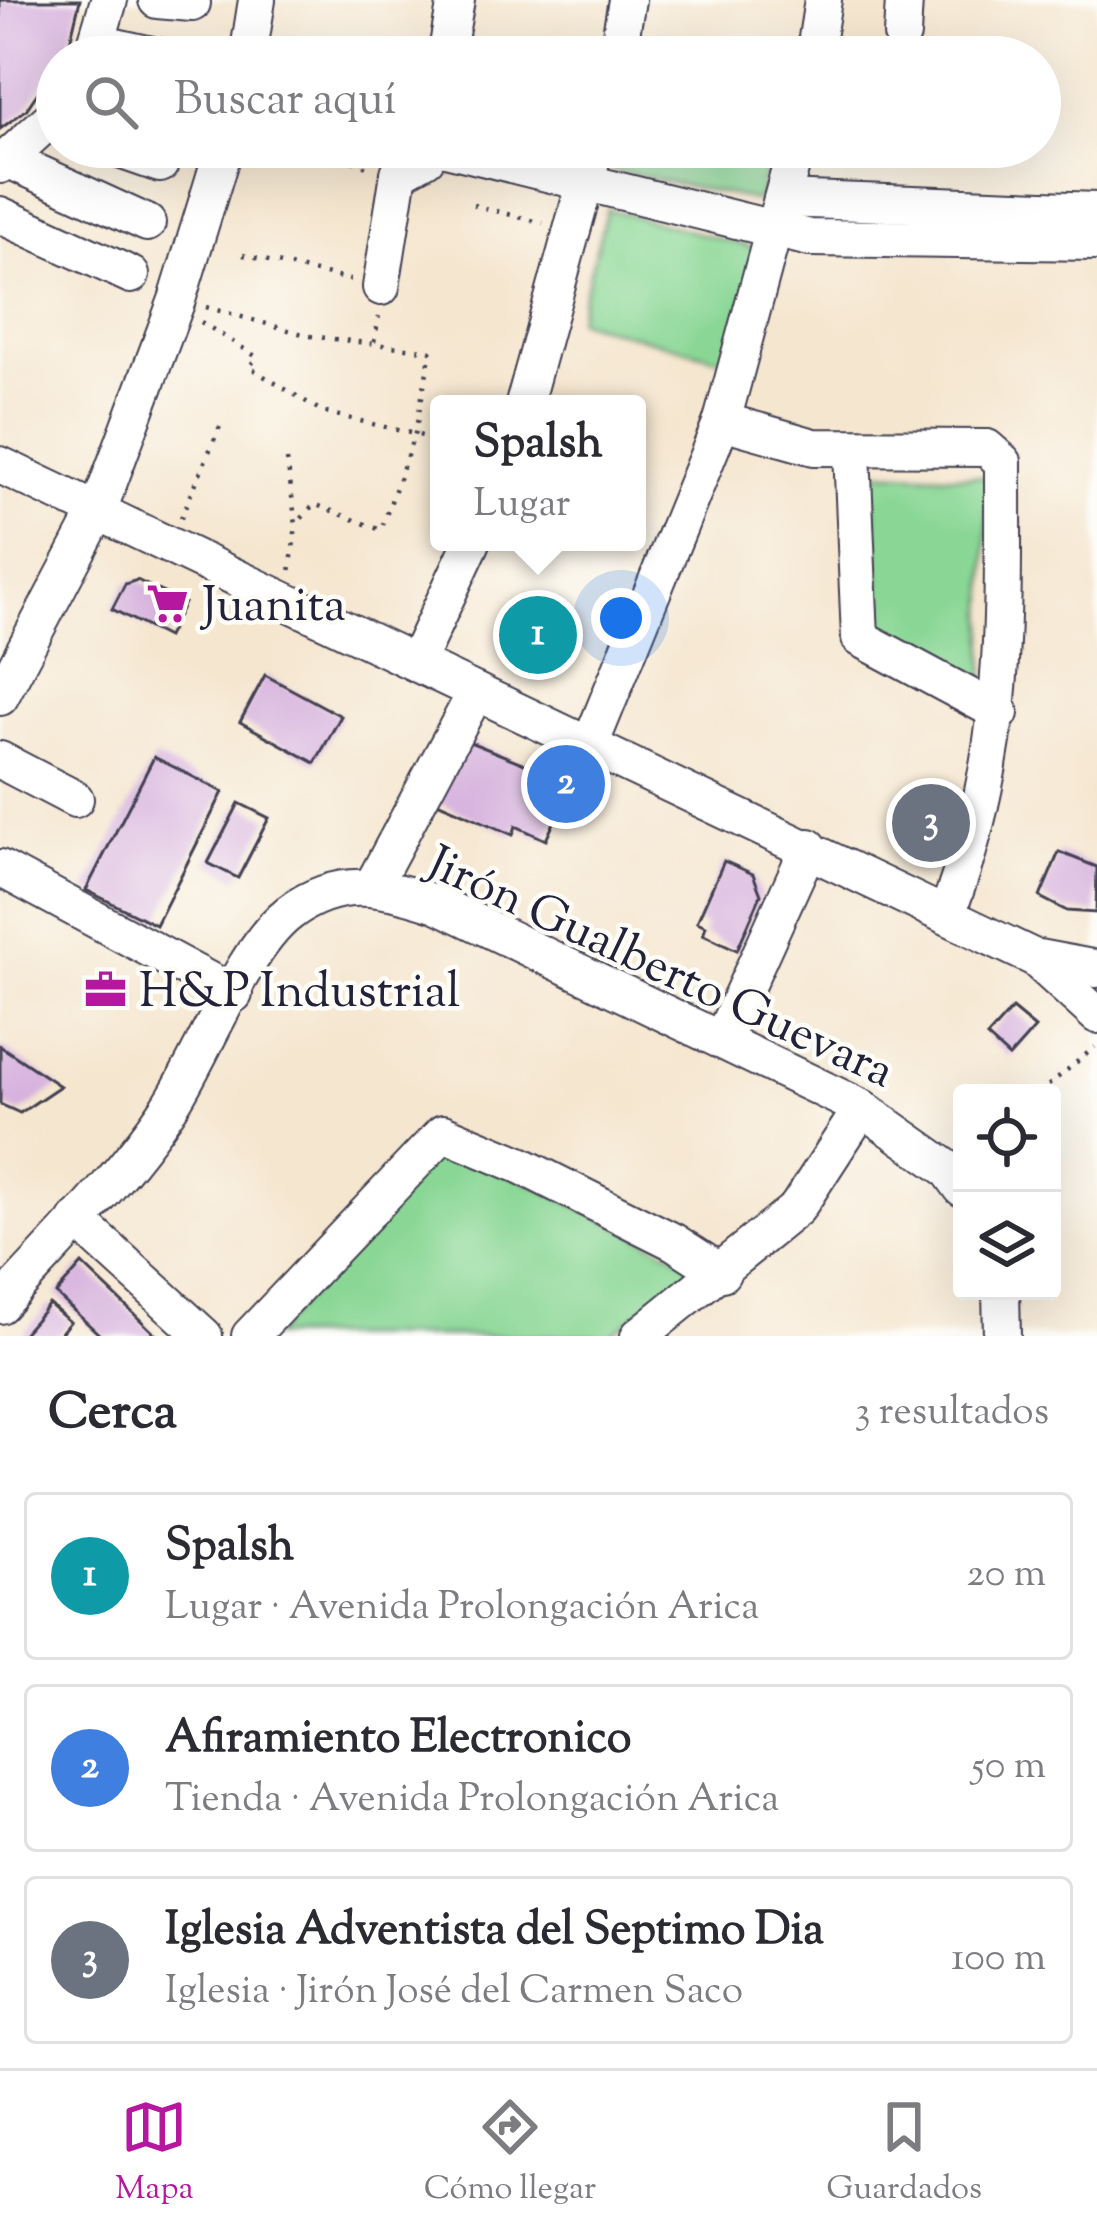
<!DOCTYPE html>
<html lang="es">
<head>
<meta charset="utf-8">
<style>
  body { margin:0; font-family:"Sorts Mill Goudy",serif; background:#f7f7f7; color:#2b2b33 }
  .controls { position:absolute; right:36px; bottom:36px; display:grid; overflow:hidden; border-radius:12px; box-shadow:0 12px 48px #0002 }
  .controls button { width:108px; height:108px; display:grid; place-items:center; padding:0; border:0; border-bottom:3px solid #e1e1e2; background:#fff; color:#2b2b33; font:60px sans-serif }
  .you { position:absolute; left:621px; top:618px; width:42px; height:42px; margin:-30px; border:9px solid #fff; border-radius:50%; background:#1a73e8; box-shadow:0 0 0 18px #1a73e833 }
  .badge { display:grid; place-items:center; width:78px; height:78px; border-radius:50%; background:#b5179e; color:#fff; font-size:39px; font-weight:700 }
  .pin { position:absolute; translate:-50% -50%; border:6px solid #fff; box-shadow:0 3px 12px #0006 }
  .popup { position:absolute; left:430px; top:395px; width:216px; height:156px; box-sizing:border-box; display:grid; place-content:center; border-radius:12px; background:#fff; filter:drop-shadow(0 3px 9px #0005); font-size:39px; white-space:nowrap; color:#7c7c81 }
  .popup b { font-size:45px; color:#2b2b33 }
  .popup::after { content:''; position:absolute; left:50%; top:100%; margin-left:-24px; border:24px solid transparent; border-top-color:#fff }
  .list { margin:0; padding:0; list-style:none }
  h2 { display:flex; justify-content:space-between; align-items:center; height:156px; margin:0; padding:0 48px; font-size:51px }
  h2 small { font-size:39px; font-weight:400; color:#7c7c81 }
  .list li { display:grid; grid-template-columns:78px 1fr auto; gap:36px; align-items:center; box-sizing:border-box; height:168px; margin:0 24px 24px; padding:0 24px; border:3px solid #e1e1e2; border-radius:12px }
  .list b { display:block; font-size:45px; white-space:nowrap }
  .list p { margin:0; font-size:39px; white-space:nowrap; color:#7c7c81 }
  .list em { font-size:39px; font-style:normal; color:#7c7c81 }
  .icon { flex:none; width:66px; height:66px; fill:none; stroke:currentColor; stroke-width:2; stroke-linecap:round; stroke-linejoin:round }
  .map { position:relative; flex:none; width:1097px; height:1336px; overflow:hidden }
  .search { position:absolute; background:#fff; box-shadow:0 12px 48px #0002; left:36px; right:36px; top:36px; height:132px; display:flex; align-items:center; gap:30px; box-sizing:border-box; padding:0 42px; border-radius:66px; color:#7c7c81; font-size:45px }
  .sheet { height:732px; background:#fff }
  nav { display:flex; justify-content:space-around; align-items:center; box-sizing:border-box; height:168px; border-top:3px solid #e1e1e2; background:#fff; font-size:33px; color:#7c7c81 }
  nav a { display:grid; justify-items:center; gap:6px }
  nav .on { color:#b5179e }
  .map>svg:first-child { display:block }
  .green { fill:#8ad795; stroke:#567c68; stroke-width:3 }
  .building { fill:#d7b2de }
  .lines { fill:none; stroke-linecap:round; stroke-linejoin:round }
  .minor-casing { stroke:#423f51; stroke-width:40 }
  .path { stroke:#423f51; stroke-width:4.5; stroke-dasharray:3 9; stroke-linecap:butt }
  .minor { stroke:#fff; stroke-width:36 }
  .labels { text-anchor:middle; stroke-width:9; stroke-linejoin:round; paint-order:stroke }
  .poi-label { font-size:48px; fill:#22223b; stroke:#fdfcf7; text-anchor:start }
  .street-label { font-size:48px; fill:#22223b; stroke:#fdfcf7 }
</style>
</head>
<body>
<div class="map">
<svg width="1097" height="1336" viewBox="0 0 1097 1336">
  <rect width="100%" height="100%" fill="#fdfcf7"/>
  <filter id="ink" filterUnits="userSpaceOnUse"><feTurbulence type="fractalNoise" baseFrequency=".00833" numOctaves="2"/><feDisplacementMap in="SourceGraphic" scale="24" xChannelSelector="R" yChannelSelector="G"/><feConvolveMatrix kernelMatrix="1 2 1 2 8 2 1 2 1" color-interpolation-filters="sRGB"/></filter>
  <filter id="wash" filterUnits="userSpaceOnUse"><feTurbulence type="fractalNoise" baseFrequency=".004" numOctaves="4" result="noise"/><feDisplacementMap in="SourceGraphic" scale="48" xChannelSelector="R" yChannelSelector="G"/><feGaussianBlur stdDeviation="2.7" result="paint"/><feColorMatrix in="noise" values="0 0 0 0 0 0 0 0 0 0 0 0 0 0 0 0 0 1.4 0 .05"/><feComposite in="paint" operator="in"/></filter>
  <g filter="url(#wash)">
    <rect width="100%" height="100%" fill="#f5e6cf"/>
    <!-- green -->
    <g class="green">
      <path d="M617,147H771L759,201L612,170Z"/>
      <path d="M607,209L759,249L728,361L577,320Z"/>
      <path d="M872,472L988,477L984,680L882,632Z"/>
      <path d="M443,1141L698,1266L609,1336H273Z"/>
    </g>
    <g id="blocks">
      <!-- building -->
      <g class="building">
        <path d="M0,0H80L69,46L26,110L0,129Z"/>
        <path d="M137,580L184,603L167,637L112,609L125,584Z"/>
        <path d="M529,600L570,618L546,670L506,651Z"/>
        <path d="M265,675L341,716L315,763L240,722Z"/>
        <path d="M465,740L572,783L546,840L516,826L513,835L437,802Z"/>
        <path d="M154,757L223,792L156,925L86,890Z"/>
        <path d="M911,795L968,811L954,855L934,860L891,836Z"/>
        <path d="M239,803L269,818L238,878L208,863Z"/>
        <path d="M1059,852L1097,867L1096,913L1067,911L1040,897Z"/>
        <path d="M724,861L753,874L761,895L737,950L703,934L706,926L697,922Z"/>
        <path d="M1012,1009L1035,1028L1009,1057L987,1037Z"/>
        <path d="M0,1046L60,1086L20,1113L0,1104Z"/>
        <path d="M82,1264L157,1336H101L56,1294Z"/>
        <path d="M49,1304L70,1322L58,1336H21Z"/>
      </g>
    </g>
  </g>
  <g filter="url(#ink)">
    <use href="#blocks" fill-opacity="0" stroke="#423f51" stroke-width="3"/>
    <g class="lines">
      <defs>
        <g id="minor">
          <path d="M157,0L192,3"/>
          <path d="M902,35L904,0"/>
          <path d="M98,43L161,57"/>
          <path d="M92,57L109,0"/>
          <path d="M248,57L257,0"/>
          <path d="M446,57L456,0"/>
          <path d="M617,57L627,0"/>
          <path d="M814,57L823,0"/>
          <path d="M111,147L160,164"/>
          <path d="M442,147L810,238L1097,242"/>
          <path d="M9,160L147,223"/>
          <path d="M0,165L57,113"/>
          <path d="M783,199L1097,211"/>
          <path d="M0,215L131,275"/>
          <path d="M381,287L399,173L426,158L428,147"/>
          <path d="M524,404L595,147"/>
          <path d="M722,421L814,447L987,448L1003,462C1003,626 1008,756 947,913"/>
          <path d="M852,451L860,638L1000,713"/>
          <path d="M0,465L1033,957L1097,969"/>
          <path d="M416,662L472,542"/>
          <path d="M0,697L98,511L177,300L224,147"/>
          <path d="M590,745L722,421L796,147"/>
          <path d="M0,760L75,799"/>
          <path d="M0,868L234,994"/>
          <path d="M373,885L476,692"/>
          <path d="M1041,964L1097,1015"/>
          <path d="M722,1039L809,847"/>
          <path d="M77,1220L204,1336"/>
          <path d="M1001,1291L1002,1336"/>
          <path d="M0,1305C57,1242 120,1180 168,1109C203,1057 242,949 289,913C338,876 383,886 437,904L862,1108L948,1169L962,1188"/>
          <path d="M250,1336L443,1133L520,1165L674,1242L722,1273"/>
          <path d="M639,1336L797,1208L862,1108"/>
        </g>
      </defs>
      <!-- minor casing -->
      <use href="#minor" class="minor-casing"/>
      <!-- path -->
      <g class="path">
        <path d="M319,147L369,168"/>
        <path d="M473,205L543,223"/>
        <path d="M243,255L350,280"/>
        <path d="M206,307L310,336L431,351L415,433L381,530L314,504L296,525"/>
        <path d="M201,322L257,357L249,367L323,412L439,440"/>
        <path d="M374,342L379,317"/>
        <path d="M287,460L296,525L290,573"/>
        <path d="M181,518L221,424"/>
        <path d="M1039,1093L1095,1047"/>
      </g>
      <!-- minor -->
      <use href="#minor" class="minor"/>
    </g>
  </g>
  <!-- icons -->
  <defs>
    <symbol id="supermarket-bare" viewBox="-9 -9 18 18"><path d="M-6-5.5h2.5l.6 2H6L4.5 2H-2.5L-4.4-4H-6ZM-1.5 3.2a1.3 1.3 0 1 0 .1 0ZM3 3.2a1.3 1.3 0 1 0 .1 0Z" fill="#b5179e" stroke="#fdfcf7" stroke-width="2.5" paint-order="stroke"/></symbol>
    <symbol id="office-bare" viewBox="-9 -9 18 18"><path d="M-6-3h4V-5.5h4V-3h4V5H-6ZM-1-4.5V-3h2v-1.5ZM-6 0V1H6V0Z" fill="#b5179e" stroke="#fdfcf7" stroke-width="2.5" paint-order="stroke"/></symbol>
  </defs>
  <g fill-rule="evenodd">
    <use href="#supermarket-bare" x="138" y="574" width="59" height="59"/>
    <use href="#office-bare" x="76" y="960" width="59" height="59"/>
  </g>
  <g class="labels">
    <!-- poi labels -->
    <g class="poi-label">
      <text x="202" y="620">Juanita</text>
      <text x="139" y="1006">H&amp;P Industrial</text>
    </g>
    <!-- street labels -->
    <g class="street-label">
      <text transform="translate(662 965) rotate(25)" y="17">Jirón Gualberto Guevara</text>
    </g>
  </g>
</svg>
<div class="controls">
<button><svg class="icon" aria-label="locate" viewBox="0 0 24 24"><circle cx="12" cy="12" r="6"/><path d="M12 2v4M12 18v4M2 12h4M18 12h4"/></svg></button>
<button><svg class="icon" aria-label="layers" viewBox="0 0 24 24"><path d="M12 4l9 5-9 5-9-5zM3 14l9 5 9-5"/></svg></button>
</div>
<div class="you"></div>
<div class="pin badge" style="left:538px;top:635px;background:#0f9aa8">1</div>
<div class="popup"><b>Spalsh</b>Lugar</div>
<div class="pin badge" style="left:566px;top:784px;background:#3f7fe0">2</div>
<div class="pin badge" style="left:931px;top:823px;background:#6b7280">3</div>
<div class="search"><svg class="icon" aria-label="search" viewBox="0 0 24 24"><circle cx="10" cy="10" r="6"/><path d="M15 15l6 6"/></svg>Buscar aquí</div>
</div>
<section class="sheet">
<h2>Cerca<small>3 resultados</small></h2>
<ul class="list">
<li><span class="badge" style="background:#0f9aa8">1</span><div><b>Spalsh</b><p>Lugar · Avenida Prolongación Arica</p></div><em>20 m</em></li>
<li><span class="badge" style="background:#3f7fe0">2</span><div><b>Afiramiento Electronico</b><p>Tienda · Avenida Prolongación Arica</p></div><em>50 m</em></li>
<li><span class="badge" style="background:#6b7280">3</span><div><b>Iglesia Adventista del Septimo Dia</b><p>Iglesia · Jirón José del Carmen Saco</p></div><em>100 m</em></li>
</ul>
</section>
<nav>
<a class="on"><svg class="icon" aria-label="map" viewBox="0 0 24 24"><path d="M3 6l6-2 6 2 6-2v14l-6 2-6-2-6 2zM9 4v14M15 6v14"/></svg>Mapa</a>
<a><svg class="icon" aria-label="directions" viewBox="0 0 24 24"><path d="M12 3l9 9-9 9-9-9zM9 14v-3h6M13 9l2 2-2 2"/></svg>Cómo llegar</a>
<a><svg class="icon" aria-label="saved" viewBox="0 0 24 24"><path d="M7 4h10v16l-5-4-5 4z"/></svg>Guardados</a>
</nav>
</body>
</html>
